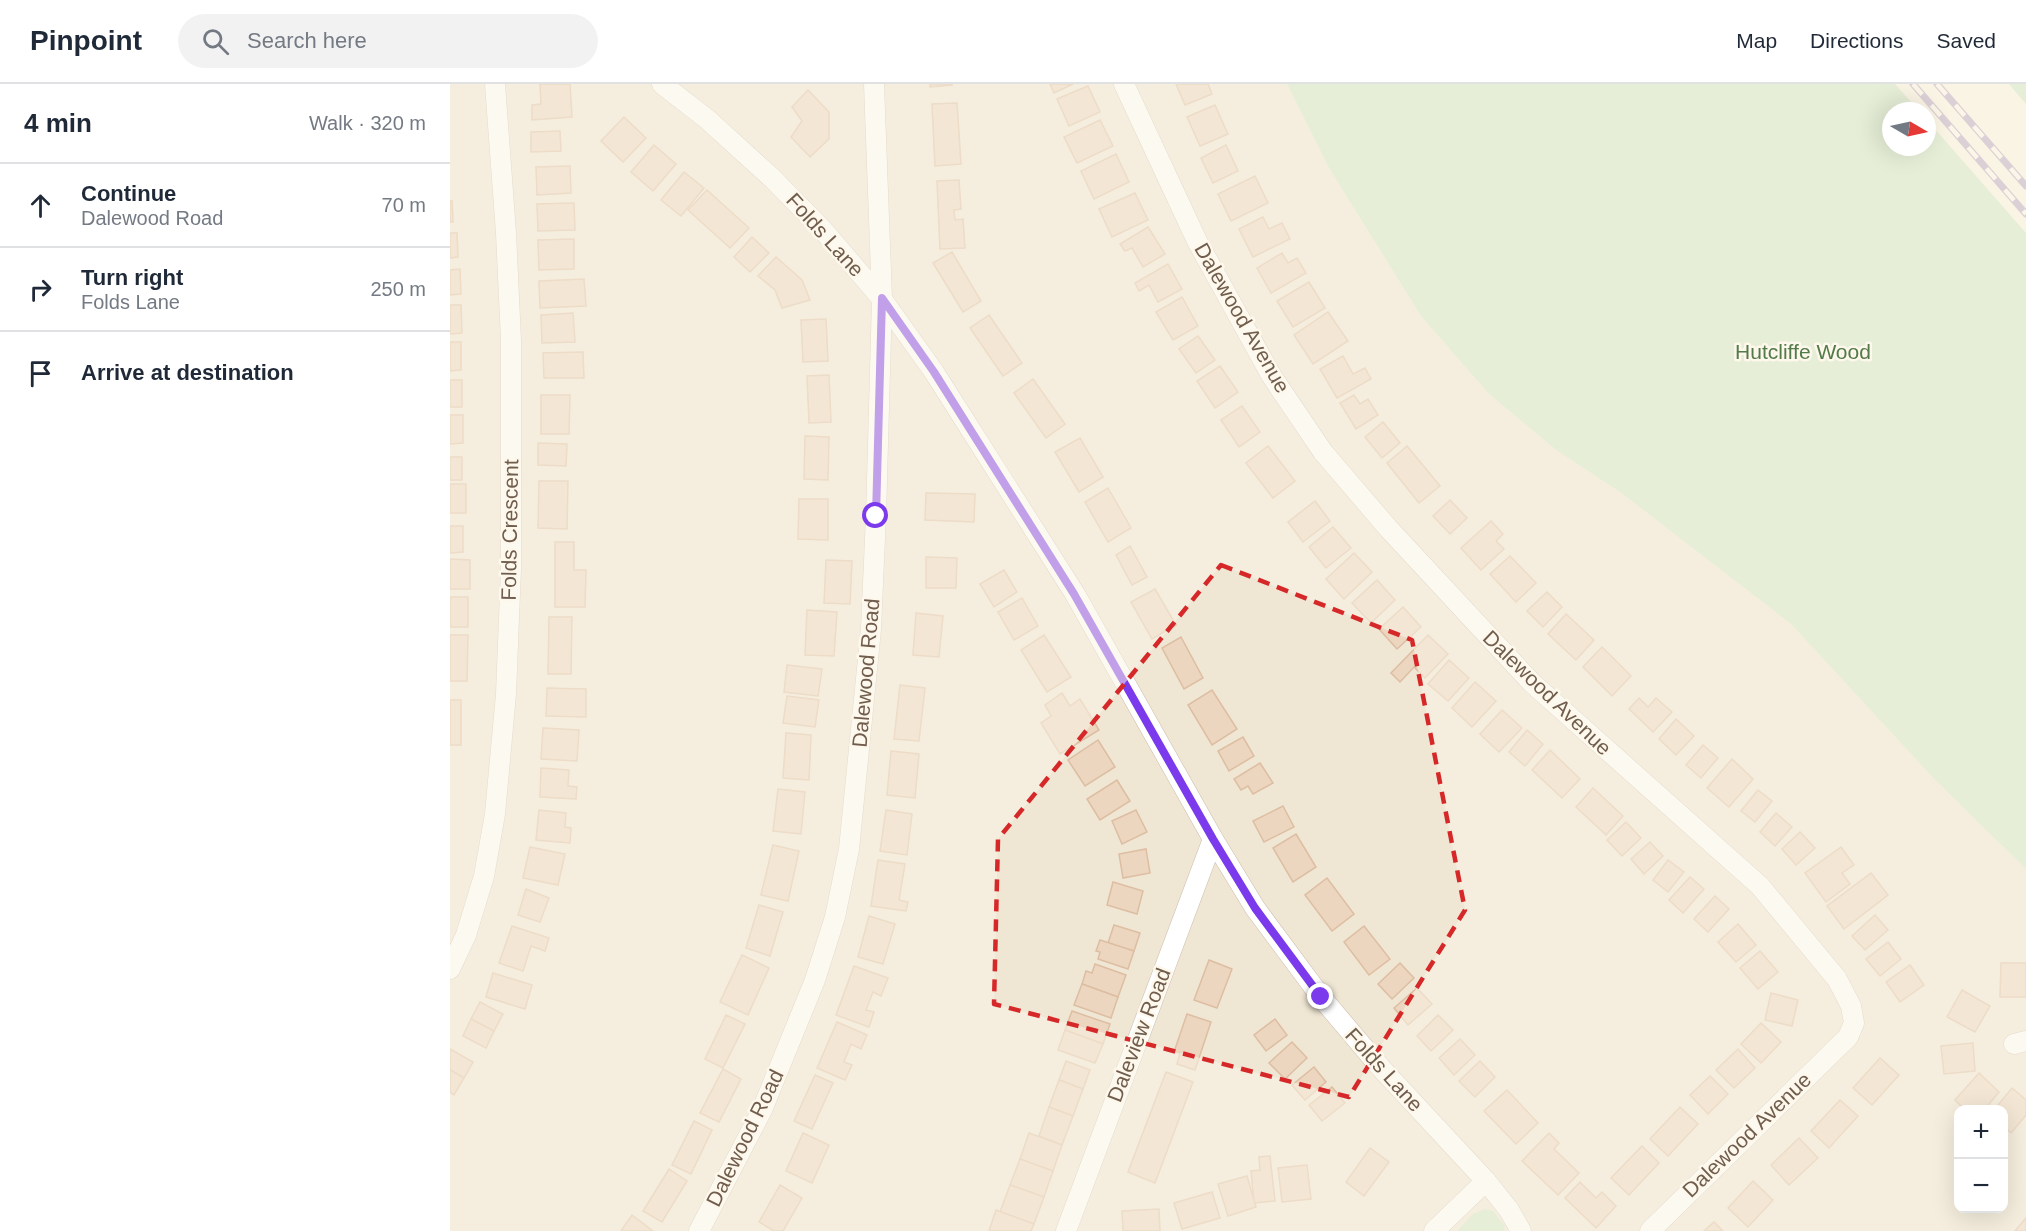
<!DOCTYPE html>
<html lang="en">
<head>
<meta charset="utf-8">
<style>
  body { margin:0; font-family:Helvetica,sans-serif; background:#f2f2f3; color:#1f2937 }
  .controls { position:absolute; right:18px; bottom:18px; display:grid; overflow:hidden; border-radius:12px; box-shadow:0 6px 24px #0002 }
  .controls button { width:54px; height:54px; display:grid; place-items:center; padding:0; border:0; border-bottom:2px solid #e0e1e3; background:#fff; color:#1f2937; font:30px sans-serif }
  .compass { position:absolute; left:1432px; top:18px; width:54px; height:54px; border-radius:50%; background:#fff; box-shadow:0 6px 24px #0002; rotate:99deg }
  .stop { position:absolute; width:18px; height:18px; margin:-14px; border:4px solid #7c3aed; border-radius:50%; background:#fff }
  .stop.end { background:#7c3aed; border-color:#fff; box-shadow:0 2px 6px #0008 }
  .list { margin:0; padding:0; list-style:none }
  h2 { display:flex; justify-content:space-between; align-items:center; height:78px; margin:0; padding:0 24px; font-size:26px }
  h2 small { font-size:20px; font-weight:400; color:#747a83 }
  .list li { display:grid; grid-template-columns:39px 1fr auto; gap:18px; align-items:center; box-sizing:border-box; height:84px; padding:0 24px; border-top:2px solid #e0e1e3 }
  .list b { display:block; font-size:22px; white-space:nowrap }
  .list p { margin:0; font-size:20px; white-space:nowrap; color:#747a83 }
  .list em { font-size:20px; font-style:normal; color:#747a83 }
  .icon { flex:none; width:33px; height:33px; fill:none; stroke:currentColor; stroke-width:2; stroke-linecap:round; stroke-linejoin:round }
  .map { position:relative; flex:none; width:1576px; height:1147px; overflow:hidden }
  header { display:flex; align-items:center; gap:36px; box-sizing:border-box; height:84px; padding:0 30px; background:#fff; border-bottom:2px solid #e0e1e3 }
  header strong { font-size:28px }
  nav { display:flex; gap:33px; margin-inline-start:auto; font-size:21px }
  .search { width:420px; height:54px; background:#f2f2f3; display:flex; align-items:center; gap:15px; box-sizing:border-box; padding:0 21px; border-radius:33px; color:#747a83; font-size:22px }
  main { display:flex }
  aside { flex:1; background:#fff }
  .map>svg:first-child { display:block }
  .residential { fill:#f0e6d4; fill-rule:evenodd }
  .green { fill:#cfe6c5 }
  .building { fill:#ecd6bf; stroke:#ddbea2; stroke-width:1.5 }
  .lines { fill:none; stroke-linecap:round; stroke-linejoin:round }
  .minor-casing { stroke:#cabcac; stroke-width:21 }
  .minor { stroke:#fff; stroke-width:20 }
  .rail-casing { stroke:#b7a5c2; stroke-width:7 }
  .rail { stroke:#fdf8eb; stroke-width:4.5; stroke-dasharray:14; stroke-linecap:butt }
  .route { stroke:#7c3aed; stroke-width:8 }
  .marked { fill:none; stroke:#d62828; stroke-width:4.5; stroke-dasharray:12 8; stroke-linejoin:round }
  .labels { text-anchor:middle; stroke-width:5; stroke-linejoin:round; paint-order:stroke }
  .street-label { font-size:21px; fill:#705d4d; stroke:#fdf8eb }
  .park-label { font-size:21px; fill:#537a49; stroke:#fdf8eb }
</style>
</head>
<body>
<header>
<strong>Pinpoint</strong>
<div class="search"><svg class="icon" aria-label="search" viewBox="0 0 24 24"><circle cx="10" cy="10" r="6"/><path d="M15 15l6 6"/></svg>Search here</div>
<nav><a>Map</a><a>Directions</a><a>Saved</a></nav>
</header>
<main>
<aside>
<h2>4 min<small>Walk · 320 m</small></h2>
<ul class="list">
<li><svg class="icon" aria-label="ahead" viewBox="0 0 24 24"><path d="M12 20V5M6 11l6-6 6 6"/></svg><div><b>Continue</b><p>Dalewood Road</p></div><em>70 m</em></li>
<li><svg class="icon" aria-label="right" viewBox="0 0 24 24"><path d="M7 20v-9h11M14 6l5 5-5 5"/></svg><div><b>Turn right</b><p>Folds Lane</p></div><em>250 m</em></li>
<li><svg class="icon" aria-label="arrive" viewBox="0 0 24 24"><path d="M6 21V4h12l-3 4 3 4H6"/></svg><div><b>Arrive at destination</b></div></li>
</ul>
</aside>
<div class="map">
<svg width="1576" height="1147" viewBox="0 0 1576 1147">
  <rect width="100%" height="100%" fill="#faf4e5"/>
  <!-- residential -->
  <path class="residential" d="M0,0H837L879,84L971,232L1039,310L1106,366L1170,408L1341,540L1486,697L1576,785V1147H0ZM1508,1026H1554V1124H1508Z"/>
  <!-- green -->
  <g class="green">
    <path d="M837,0H1445L1469,27H1441V63H1477V36L1576,149V785L1486,697L1341,540L1170,408L1106,366L1039,310L971,232L879,84Z"/>
    <path d="M1559,0H1576V20Z"/>
    <path d="M1035,1125L1043,1127L1055,1142L1054,1147H1007L1023,1130Z"/>
  </g>
  <!-- building -->
  <g class="building">
    <path d="M90,0H120L122,33L82,36V21L91,20Z"/>
    <path d="M480,0H502V1L480,3Z"/>
    <path d="M600,0H623L604,9Z"/>
    <path d="M726,0H758L762,10L735,21Z"/>
    <path d="M638,2L650,28L619,42L607,15Z"/>
    <path d="M358,6L379,28V55L360,73L341,53L352,37L342,23Z"/>
    <path d="M507,19L511,80L485,82L482,20Z"/>
    <path d="M765,21L778,50L750,62L737,33Z"/>
    <path d="M174,33L196,54L173,78L151,57Z"/>
    <path d="M650,36L663,62L627,79L614,53Z"/>
    <path d="M110,47L111,67L81,68V48Z"/>
    <path d="M204,61L226,80L203,107L181,88Z"/>
    <path d="M776,61L788,87L763,99L751,74Z"/>
    <path d="M666,70L679,98L644,115L631,87Z"/>
    <path d="M120,82L121,109L87,111L86,83Z"/>
    <path d="M234,88L254,104L231,132L211,116Z"/>
    <path d="M805,92L818,119L781,137L768,110Z"/>
    <path d="M509,96L511,125L504,126L505,136L513,135L515,164L490,165L487,97Z"/>
    <path d="M257,106L299,144L280,164L238,126Z"/>
    <path d="M685,109L698,136L662,153L649,125Z"/>
    <path d="M0,117H2L3,138H0Z"/>
    <path d="M124,119L125,146L88,147L87,120Z"/>
    <path d="M813,133L819,145L832,139L840,155L803,173L789,145Z"/>
    <path d="M698,143L715,170L693,183L682,164L675,167L670,160Z"/>
    <path d="M0,149H7L8,173L0,174Z"/>
    <path d="M302,153L319,169L300,188L284,173Z"/>
    <path d="M124,155V185L89,186L88,156Z"/>
    <path d="M502,168L531,217L513,228L483,179Z"/>
    <path d="M832,169L838,179L847,174L856,189L821,209L807,184Z"/>
    <path d="M326,173L352,196L360,216L332,224L325,206L308,192Z"/>
    <path d="M718,180L732,205L708,218L699,201L689,207L685,199Z"/>
    <path d="M10,185L11,210L0,211V186Z"/>
    <path d="M134,195L136,222L90,224L89,197Z"/>
    <path d="M859,198L875,224L843,243L827,217Z"/>
    <path d="M732,213L748,242L723,256L706,228Z"/>
    <path d="M0,221H11L12,249L0,250Z"/>
    <path d="M878,228L898,257L863,280L844,251Z"/>
    <path d="M123,229L125,258L92,259L91,231Z"/>
    <path d="M539,231L572,279L553,292L520,244Z"/>
    <path d="M376,235L378,277L353,278L351,236Z"/>
    <path d="M748,252L765,276L746,289L729,265Z"/>
    <path d="M0,258H11V286L0,287Z"/>
    <path d="M133,268L134,294H94L93,269Z"/>
    <path d="M893,272L903,290L915,284L921,295L887,314L870,285Z"/>
    <path d="M770,282L788,308L765,324L747,297Z"/>
    <path d="M379,291L381,338L359,339L357,292Z"/>
    <path d="M583,295L615,340L596,354L564,309Z"/>
    <rect x="0" y="296" width="12" height="27"/>
    <path d="M91,311H120L119,350H91Z"/>
    <path d="M904,311L910,320L918,315L928,331L906,345L890,319Z"/>
    <path d="M792,322L810,348L789,363L771,336Z"/>
    <path d="M0,331H13V359L0,360Z"/>
    <path d="M933,338L950,359L932,374L915,353Z"/>
    <path d="M355,352L379,353L378,396L354,395Z"/>
    <path d="M630,354L653,393L629,408L605,368Z"/>
    <path d="M88,359L117,360L116,382L88,381Z"/>
    <path d="M818,362L845,397L823,414L796,379Z"/>
    <path d="M957,362L990,402L969,419L937,379Z"/>
    <rect x="0" y="373" width="12" height="23"/>
    <path d="M89,397H118L117,445L88,444Z"/>
    <rect x="0" y="400" width="16" height="29"/>
    <path d="M658,404L681,444L658,458L635,418Z"/>
    <path d="M476,409L525,410L524,438L475,436Z"/>
    <path d="M349,415H378V456L348,455Z"/>
    <path d="M1000,416L1017,434L1000,450L983,432Z"/>
    <path d="M865,417L880,437L853,458L838,438Z"/>
    <path d="M1041,437L1053,450L1046,457L1054,465L1031,486L1011,464Z"/>
    <path d="M0,442H13V468L0,469Z"/>
    <path d="M883,443L901,464L876,484L859,463Z"/>
    <path d="M105,458H124V486H136L135,523H105Z"/>
    <path d="M680,462L697,493L682,501L666,471Z"/>
    <path d="M904,469L922,488L894,515L876,495Z"/>
    <path d="M1060,472L1086,499L1066,518L1040,490Z"/>
    <path d="M476,473L507,474L506,504H476Z"/>
    <path d="M0,475L20,476V505H0Z"/>
    <path d="M376,476L402,477L400,520L374,519Z"/>
    <path d="M554,486L567,508L544,523L530,500Z"/>
    <path d="M927,496L945,516L921,539L902,519Z"/>
    <path d="M705,505L726,541L702,555L681,518Z"/>
    <path d="M1097,508L1112,523L1093,543L1077,527Z"/>
    <rect x="0" y="513" width="18" height="30"/>
    <path d="M572,514L588,542L564,556L548,528Z"/>
    <path d="M953,523L971,543L947,565L929,545Z"/>
    <path d="M357,526L387,528L384,572L355,571Z"/>
    <path d="M466,529L493,532L489,573L463,571Z"/>
    <path d="M1116,530L1144,556L1126,576L1098,550Z"/>
    <path d="M99,533H122L121,590H98Z"/>
    <path d="M0,551H18L17,597H0Z"/>
    <path d="M594,551L621,593L597,608L571,566Z"/>
    <path d="M978,551L998,570L975,594L964,583L950,598L941,589Z"/>
    <path d="M731,553L753,594L734,605L712,564Z"/>
    <path d="M1152,563L1181,592L1162,612L1133,583Z"/>
    <path d="M999,576L1019,594L998,617L978,600Z"/>
    <path d="M337,581L372,585L368,612L334,608Z"/>
    <path d="M1025,598L1046,617L1022,643L1002,624Z"/>
    <path d="M450,601L475,604L469,657L444,655Z"/>
    <path d="M97,604L136,605V633L96,632Z"/>
    <path d="M762,606L787,645L762,661L738,621Z"/>
    <path d="M612,609L620,622L630,615L649,646L610,670L591,639L601,632L595,621Z"/>
    <path d="M337,612L369,616L365,643L333,639Z"/>
    <path d="M1189,614L1198,623L1206,614L1222,628L1203,648L1179,625Z"/>
    <rect x="0" y="616" width="11" height="45"/>
    <path d="M1052,626L1072,644L1049,668L1030,650Z"/>
    <path d="M1226,635L1244,652L1226,671L1209,655Z"/>
    <path d="M93,644L129,646L127,677L91,675Z"/>
    <path d="M1077,646L1093,660L1075,682L1059,668Z"/>
    <path d="M336,649L361,651L359,696L333,694Z"/>
    <path d="M793,653L804,672L779,687L768,667Z"/>
    <path d="M648,656L665,683L635,702L618,676Z"/>
    <path d="M1253,661L1268,674L1251,694L1236,681Z"/>
    <path d="M1100,666L1130,695L1112,714L1082,686Z"/>
    <path d="M441,667L469,670L465,714L437,711Z"/>
    <path d="M1282,675L1303,695L1279,723L1257,704Z"/>
    <path d="M810,679L823,699L803,710L798,702L791,706L784,695Z"/>
    <path d="M91,684L119,686L118,702L127,703L126,715L90,713Z"/>
    <path d="M667,696L680,717L650,736L637,715Z"/>
    <path d="M1143,704L1173,732L1156,751L1126,723Z"/>
    <path d="M328,705L355,708L351,750L323,747Z"/>
    <path d="M1308,706L1322,717L1305,738L1291,727Z"/>
    <path d="M833,722L844,743L814,758L803,737Z"/>
    <path d="M89,726L116,729L115,743L121,744L120,759L86,756Z"/>
    <path d="M436,726L462,730L457,771L430,767Z"/>
    <path d="M686,726L697,748L672,760L662,737Z"/>
    <path d="M1326,729L1342,743L1325,762L1310,748Z"/>
    <path d="M1176,738L1191,754L1172,772L1157,756Z"/>
    <path d="M1350,748L1365,764L1346,781L1332,765Z"/>
    <path d="M846,750L866,783L843,798L823,764Z"/>
    <path d="M1200,758L1213,772L1194,790L1181,775Z"/>
    <path d="M323,761L349,767L338,817L311,811Z"/>
    <path d="M80,763L115,770L108,801L73,794Z"/>
    <path d="M1391,763L1404,781L1392,789L1400,800L1376,818L1355,789Z"/>
    <path d="M696,765L700,789L673,794L669,770Z"/>
    <path d="M428,776L455,780L449,816L458,818L456,827L421,822Z"/>
    <path d="M1218,776L1234,788L1218,808L1203,796Z"/>
    <path d="M1421,789L1438,811L1394,845L1377,822Z"/>
    <path d="M1240,793L1254,805L1233,829L1219,816Z"/>
    <path d="M877,794L904,830L882,847L855,811Z"/>
    <path d="M663,798L693,807L687,830L657,821Z"/>
    <path d="M76,805L99,814L90,838L68,831Z"/>
    <path d="M1265,812L1279,825L1258,848L1244,835Z"/>
    <path d="M309,821L333,828L320,872L296,864Z"/>
    <path d="M1425,831L1438,846L1415,866L1402,852Z"/>
    <path d="M419,832L445,840L433,880L408,873Z"/>
    <path d="M1288,840L1306,861L1286,878L1268,858Z"/>
    <path d="M664,841L690,849L684,867L658,859Z"/>
    <path d="M62,842L99,854L95,867L81,862L73,887L49,879Z"/>
    <path d="M914,842L940,875L919,891L894,858Z"/>
    <path d="M650,856L684,867L678,885L648,875L650,868L646,867Z"/>
    <path d="M1438,858L1451,875L1430,892L1416,875Z"/>
    <path d="M1310,867L1328,888L1308,905L1290,884Z"/>
    <path d="M292,871L319,884L298,931L270,918Z"/>
    <path d="M759,876L782,885L767,924L744,916Z"/>
    <path d="M950,879L964,894L942,915L928,900Z"/>
    <path d="M1551,879H1576V913H1550Z"/>
    <path d="M645,880L676,891L668,913L632,900L636,887L642,889Z"/>
    <path d="M1460,881L1474,901L1450,918L1436,898Z"/>
    <path d="M404,882L438,894L431,912L423,908L416,926L424,928L419,943L386,931Z"/>
    <path d="M43,889L82,901L75,925L36,913Z"/>
    <path d="M632,900L668,913L661,934L624,921Z"/>
    <path d="M967,904L982,920L958,941L944,924Z"/>
    <path d="M1512,906L1540,922L1525,948L1497,933Z"/>
    <path d="M1321,909L1348,916L1342,942L1315,936Z"/>
    <path d="M30,918L53,930L44,947L21,935Z"/>
    <path d="M622,927L660,940L653,960L615,946Z"/>
    <path d="M737,930L761,938L745,986L727,980L730,969L724,968Z"/>
    <path d="M276,931L295,940L273,984L255,975Z"/>
    <path d="M988,931L1003,946L981,967L967,952Z"/>
    <path d="M21,935L44,947L36,964L13,952Z"/>
    <path d="M825,935L837,951L816,967L804,951Z"/>
    <path d="M387,938L417,951L411,965L401,960L394,978L402,981L395,996L367,984Z"/>
    <path d="M1311,939L1331,958L1311,979L1291,960Z"/>
    <path d="M615,946L653,960L645,979L608,966Z"/>
    <path d="M1010,955L1025,971L1004,991L989,974Z"/>
    <path d="M842,958L857,974L835,995L819,979Z"/>
    <path d="M1523,959L1525,987L1494,990L1491,962Z"/>
    <path d="M0,965L23,978L14,994L0,986Z"/>
    <path d="M1288,965L1305,984L1284,1004L1266,986Z"/>
    <path d="M1430,974L1449,991L1422,1021L1403,1004Z"/>
    <path d="M616,977L640,986L633,1005L609,996Z"/>
    <path d="M1030,977L1045,993L1025,1013L1009,997Z"/>
    <path d="M864,983L876,998L855,1016L842,1001Z"/>
    <path d="M273,985L291,995L269,1038L250,1029Z"/>
    <path d="M0,986L14,994L4,1011L0,1008Z"/>
    <path d="M716,988L743,998L705,1099L678,1088Z"/>
    <path d="M1529,989L1549,1008L1534,1026H1515L1505,1016Z"/>
    <path d="M365,991L383,999L362,1045L344,1037Z"/>
    <path d="M1260,992L1278,1010L1258,1030L1240,1011Z"/>
    <path d="M609,996L633,1005L623,1032L599,1023Z"/>
    <path d="M882,1003L895,1019L872,1037L859,1021Z"/>
    <path d="M1562,1004L1576,1016V1031L1561,1049L1554,1043V1026H1544Z"/>
    <path d="M1057,1006L1088,1039L1066,1060L1034,1027Z"/>
    <path d="M1390,1016L1408,1032L1379,1064L1361,1047Z"/>
    <path d="M599,1023L623,1032L612,1061L589,1052Z"/>
    <path d="M1230,1023L1248,1040L1218,1072L1200,1055Z"/>
    <path d="M244,1037L262,1046L241,1090L222,1081Z"/>
    <path d="M353,1049L379,1061L362,1099L336,1087Z"/>
    <path d="M579,1049L612,1061L603,1087L570,1075Z"/>
    <path d="M1099,1049L1109,1059L1104,1065L1129,1089L1108,1111L1072,1077Z"/>
    <path d="M1349,1054L1368,1074L1339,1101L1321,1081Z"/>
    <path d="M1192,1062L1209,1079L1179,1111L1161,1094Z"/>
    <path d="M920,1064L939,1078L914,1112L896,1098Z"/>
    <path d="M820,1072L825,1117L804,1119L801,1087L810,1086L809,1073Z"/>
    <path d="M570,1075L603,1087L594,1113L560,1101Z"/>
    <path d="M857,1081L861,1115L832,1118L828,1084Z"/>
    <path d="M219,1085L237,1097L212,1138L193,1127Z"/>
    <path d="M797,1092L806,1123L778,1132L768,1100Z"/>
    <path d="M1303,1097L1323,1116L1298,1143L1278,1124Z"/>
    <path d="M1130,1098L1146,1114L1152,1108L1166,1122L1146,1144L1115,1114Z"/>
    <path d="M330,1101L352,1114L333,1147H324L309,1138Z"/>
    <path d="M560,1101L594,1113L584,1140L550,1128Z"/>
    <path d="M762,1108L770,1134L732,1145L724,1119Z"/>
    <path d="M709,1125L710,1147H673L672,1127Z"/>
    <path d="M546,1126L584,1140L581,1147H539Z"/>
    <path d="M182,1131L203,1147H171Z"/>
    <path d="M1576,1134V1147H1565Z"/>
    <path d="M1264,1138L1273,1147H1254Z"/>
  </g>
  <g class="lines">
    <defs>
      <g id="minor">
        <path d="M212,0L257,35L322,94L373,146L432,215L484,288L625,510L763,755L805,824L871,913L931,984L1036,1097L1059,1126L1071,1147"/>
        <path d="M674,0L747,157L821,291L873,368L938,444L1082,599L1310,802L1387,895L1401,922L1404,939L1398,953L1200,1147"/>
        <path d="M0,885L16,851L34,792L45,730L56,610L61,484V256L56,149L45,0"/>
        <path d="M1564,960L1576,957"/>
        <path d="M249,1147L312,1026L365,896L385,833L399,765L421,545L426,432L432,215L424,0"/>
        <path d="M616,1147L763,755"/>
        <path d="M984,1147L1036,1097"/>
      </g>
    </defs>
    <!-- minor casing -->
    <use href="#minor" class="minor-casing"/>
    <!-- minor -->
    <use href="#minor" class="minor"/>
    <defs>
      <g id="rail">
        <path d="M1463,0L1576,130"/>
        <path d="M1487,0L1576,102"/>
      </g>
    </defs>
    <!-- rail casing -->
    <use href="#rail" class="rail-casing"/>
    <!-- rail -->
    <use href="#rail" class="rail"/>
  </g>
  <g class="lines">
    <!-- route -->
    <path class="route" d="M426,432L432,214L484,288L624,510L763,755L805,824L871,913"/>
  </g>
  <!-- marked area -->
  <path d="M0 0H1576V1147H0ZM771,481L962,556L1015,826L899,1013L544,920L548,755Z" fill="#faf4e5" fill-opacity=".55" fill-rule="evenodd"/>
  <path class="marked" d="M771,481L962,556L1015,826L899,1013L544,920L548,755Z"/>
  <g class="labels">
    <!-- street labels -->
    <g class="street-label">
      <text transform="translate(375 151) rotate(48)" y="7">Folds Lane</text>
      <text transform="translate(792 234) rotate(60)" y="7">Dalewood Avenue</text>
      <text transform="translate(60 446) rotate(-89)" y="7">Folds Crescent</text>
      <text transform="translate(416 589) rotate(-85)" y="7">Dalewood Road</text>
      <text transform="translate(1097 609) rotate(44)" y="7">Dalewood Avenue</text>
      <text transform="translate(689 951) rotate(-69)" y="7">Daleview Road</text>
      <text transform="translate(934 986) rotate(48)" y="7">Folds Lane</text>
      <text transform="translate(1297 1051) rotate(-44)" y="7">Dalewood Avenue</text>
      <text transform="translate(295 1054) rotate(-64)" y="7">Dalewood Road</text>
    </g>
    <!-- park labels -->
    <g class="park-label">
      <text x="1353" y="275">Hutcliffe Wood</text>
    </g>
  </g>
</svg>
<div class="controls">
<button>+</button>
<button>−</button>
</div>
<svg class="compass" viewBox="-18 -18 36 36"><path d="M0-13l5 13h-10z" fill="#e53935"/><path d="M0 13l5-13h-10z" fill="#747a83"/></svg>
<div class="stop" style="left:426px;top:432px"></div>
<div class="stop end" style="left:871px;top:913px"></div>
</div>
</main>
</body>
</html>
